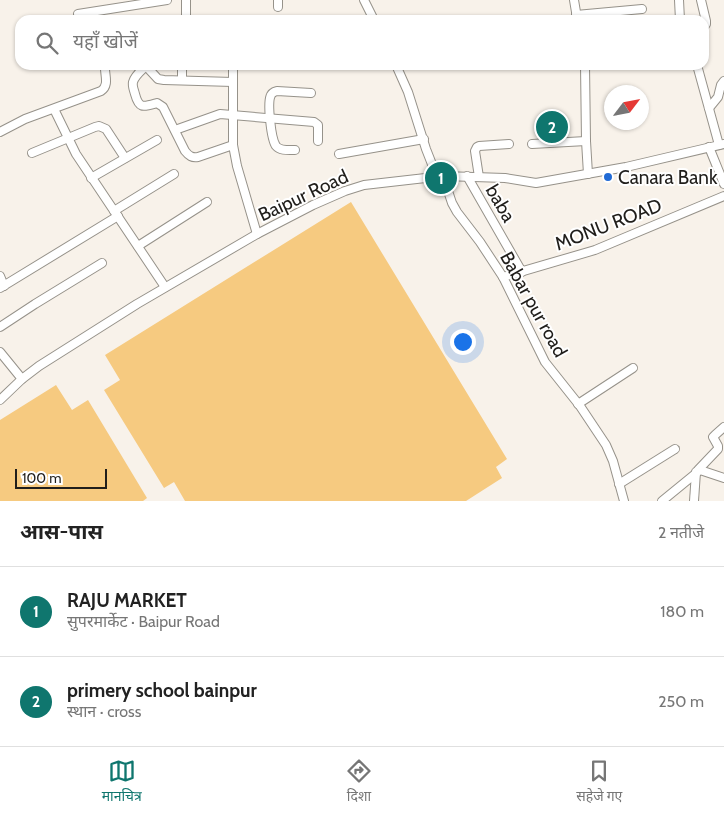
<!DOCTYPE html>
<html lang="hi">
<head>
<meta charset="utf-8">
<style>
  body { margin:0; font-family:Cabin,"Noto Sans Devanagari",sans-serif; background:#f2f2f2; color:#222 }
  .compass { position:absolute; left:604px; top:85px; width:45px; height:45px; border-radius:50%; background:#fff; box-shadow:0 1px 4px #0004; rotate:58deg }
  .scale { position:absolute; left:15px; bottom:12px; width:92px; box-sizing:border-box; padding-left:5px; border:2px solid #201e1b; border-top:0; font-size:14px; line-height:18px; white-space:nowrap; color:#201e1b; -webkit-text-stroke:4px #fff; paint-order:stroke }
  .you { position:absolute; left:462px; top:341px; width:18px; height:18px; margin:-12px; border:4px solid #fff; border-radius:50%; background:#1a73e8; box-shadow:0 0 0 8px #1a73e833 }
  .badge { display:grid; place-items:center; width:32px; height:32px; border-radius:50%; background:#0f766e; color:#fff; font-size:16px; font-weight:700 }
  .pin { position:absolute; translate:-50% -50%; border:2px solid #fff; box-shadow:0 1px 5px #0006 }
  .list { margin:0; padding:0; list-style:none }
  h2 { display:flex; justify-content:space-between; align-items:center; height:65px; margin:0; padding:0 20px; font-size:21px }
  h2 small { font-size:16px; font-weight:400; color:#767676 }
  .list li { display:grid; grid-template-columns:32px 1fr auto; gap:15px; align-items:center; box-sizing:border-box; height:90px; padding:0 20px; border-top:1px solid #e0e0e0 }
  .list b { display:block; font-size:19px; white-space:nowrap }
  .list p { margin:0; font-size:16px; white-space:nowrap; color:#767676 }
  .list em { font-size:16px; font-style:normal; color:#767676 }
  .icon { flex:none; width:28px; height:28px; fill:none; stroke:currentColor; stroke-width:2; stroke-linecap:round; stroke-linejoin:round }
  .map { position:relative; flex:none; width:724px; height:501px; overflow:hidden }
  .search { position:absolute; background:#fff; box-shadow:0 1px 4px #0004; left:15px; right:15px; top:15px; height:55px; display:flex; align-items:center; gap:12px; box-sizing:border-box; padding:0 18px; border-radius:15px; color:#767676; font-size:19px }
  .sheet { height:245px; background:#fff }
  nav { display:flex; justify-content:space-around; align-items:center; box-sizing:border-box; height:70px; border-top:1px solid #e0e0e0; background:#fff; font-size:14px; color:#767676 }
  nav a { display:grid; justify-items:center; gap:2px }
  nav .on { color:#0f766e }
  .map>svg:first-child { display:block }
  .green { fill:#f6ca80 }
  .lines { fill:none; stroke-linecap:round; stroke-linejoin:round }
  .minor-casing { stroke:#96928a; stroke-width:10 }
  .minor { stroke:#fff; stroke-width:8 }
  .poi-dot { fill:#206ad5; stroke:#fff; stroke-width:2 }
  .labels { text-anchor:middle; stroke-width:4; stroke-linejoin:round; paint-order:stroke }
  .poi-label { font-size:19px; fill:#201e1b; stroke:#fff; text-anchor:start }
  .street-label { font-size:19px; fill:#201e1b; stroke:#fff }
</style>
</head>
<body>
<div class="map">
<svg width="724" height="501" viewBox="0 0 724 501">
  <rect width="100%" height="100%" fill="#f8f2ea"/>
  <!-- green -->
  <g class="green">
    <path d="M351,202L507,459L496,467L502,478L466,501H185L174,482L164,488L104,390L120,380L105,355Z"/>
    <path d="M56,385L72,410L88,400L147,498L143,501H0V420Z"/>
  </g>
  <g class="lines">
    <defs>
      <g id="minor">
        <path d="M364,0L374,20"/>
        <path d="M574,0L577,18"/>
        <path d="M679,0L680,20"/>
        <path d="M701,0L706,21V24L704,27"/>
        <path d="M278,7V0"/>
        <path d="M78,14L167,0"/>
        <path d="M576,15L642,9"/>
        <path d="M186,20V0"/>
        <path d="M145,65L158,79L164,80L233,82"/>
        <path d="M233,65V145L237,166L257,234"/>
        <path d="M396,65L408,92L426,149L437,177"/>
        <path d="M585,65L586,141L588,174"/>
        <path d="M697,65L719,145"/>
        <path d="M146,66C141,71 135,75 133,82C132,86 134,90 135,94C139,109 143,107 157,103L163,107L185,151C189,156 192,158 198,157L233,145"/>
        <path d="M182,80V65"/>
        <path d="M709,108L718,97L721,85L724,81"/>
        <path d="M54,109L76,154L165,287"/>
        <path d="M175,130L220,114L314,122L318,125V141"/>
        <path d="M0,132L25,119L101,91C110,85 104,74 105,65"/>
        <path d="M532,144L586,141"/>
        <path d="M709,147L724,184"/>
        <path d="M295,150C289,150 280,151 276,146C271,139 267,102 271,95C272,93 273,93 274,92L277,91L311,93"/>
        <path d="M32,153L95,127L99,126L106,129L125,158"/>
        <path d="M339,154L424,139"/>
        <path d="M443,176L452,203L457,212L480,242L503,277L545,362L580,406L606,445L613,461L624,501"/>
        <path d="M467,176L522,272"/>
        <path d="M479,177L475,151L477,147L479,146L509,144"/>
        <path d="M91,178L157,140"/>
        <path d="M114,211L174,174"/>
        <path d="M138,246L207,202"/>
        <path d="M0,276L4,286"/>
        <path d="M503,277L595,250L724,196"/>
        <path d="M0,288L118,216"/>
        <path d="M0,327L35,304L102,263"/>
        <path d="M0,352L22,379"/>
        <path d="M0,400L22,379L39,366L137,304L257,234L313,205L345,191L364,185L443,176L505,178L536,183L626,167L724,144"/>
        <path d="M578,404L633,368"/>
        <path d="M698,470L718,449V446L713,437L715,435L724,427"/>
        <path d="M619,484L675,449"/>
        <path d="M662,501L700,470L724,478"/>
        <path d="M694,501L696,472"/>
      </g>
    </defs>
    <!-- minor casing -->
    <use href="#minor" class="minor-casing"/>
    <!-- minor -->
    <use href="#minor" class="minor"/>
  </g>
  <!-- markers -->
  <circle class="poi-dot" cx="608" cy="177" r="5"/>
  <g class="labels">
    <!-- poi labels -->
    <g class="poi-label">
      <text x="618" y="184">Canara Bank</text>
    </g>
    <!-- street labels -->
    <g class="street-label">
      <text transform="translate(303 195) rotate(-25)" y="7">Baipur Road</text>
      <text transform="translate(501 203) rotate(60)" y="7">baba</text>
      <text transform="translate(608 224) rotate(-21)" y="7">MONU ROAD</text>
      <text transform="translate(534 304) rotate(61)" y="7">Babar pur road</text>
    </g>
  </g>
</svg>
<svg class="compass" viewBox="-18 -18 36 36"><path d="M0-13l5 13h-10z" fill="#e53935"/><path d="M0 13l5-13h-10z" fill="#767676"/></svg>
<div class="scale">100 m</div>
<div class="you"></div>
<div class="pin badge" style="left:441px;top:178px">1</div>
<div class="pin badge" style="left:552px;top:127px">2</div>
<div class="search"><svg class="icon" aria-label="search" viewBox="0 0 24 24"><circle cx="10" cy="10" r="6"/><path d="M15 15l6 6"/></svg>यहाँ खोजें</div>
</div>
<section class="sheet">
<h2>आस-पास<small>2 नतीजे</small></h2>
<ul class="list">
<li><span class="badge">1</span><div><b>RAJU MARKET</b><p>सुपरमार्केट · Baipur Road</p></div><em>180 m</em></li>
<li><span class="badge">2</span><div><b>primery school bainpur</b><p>स्थान · cross</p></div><em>250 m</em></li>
</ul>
</section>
<nav>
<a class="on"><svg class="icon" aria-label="map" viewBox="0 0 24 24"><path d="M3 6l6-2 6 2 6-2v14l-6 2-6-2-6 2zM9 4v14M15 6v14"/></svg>मानचित्र</a>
<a><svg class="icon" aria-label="directions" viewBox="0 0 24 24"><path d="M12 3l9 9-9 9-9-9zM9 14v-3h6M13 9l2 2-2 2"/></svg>दिशा</a>
<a><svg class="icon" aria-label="saved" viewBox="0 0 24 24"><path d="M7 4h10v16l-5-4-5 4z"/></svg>सहेजे गए</a>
</nav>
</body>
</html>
